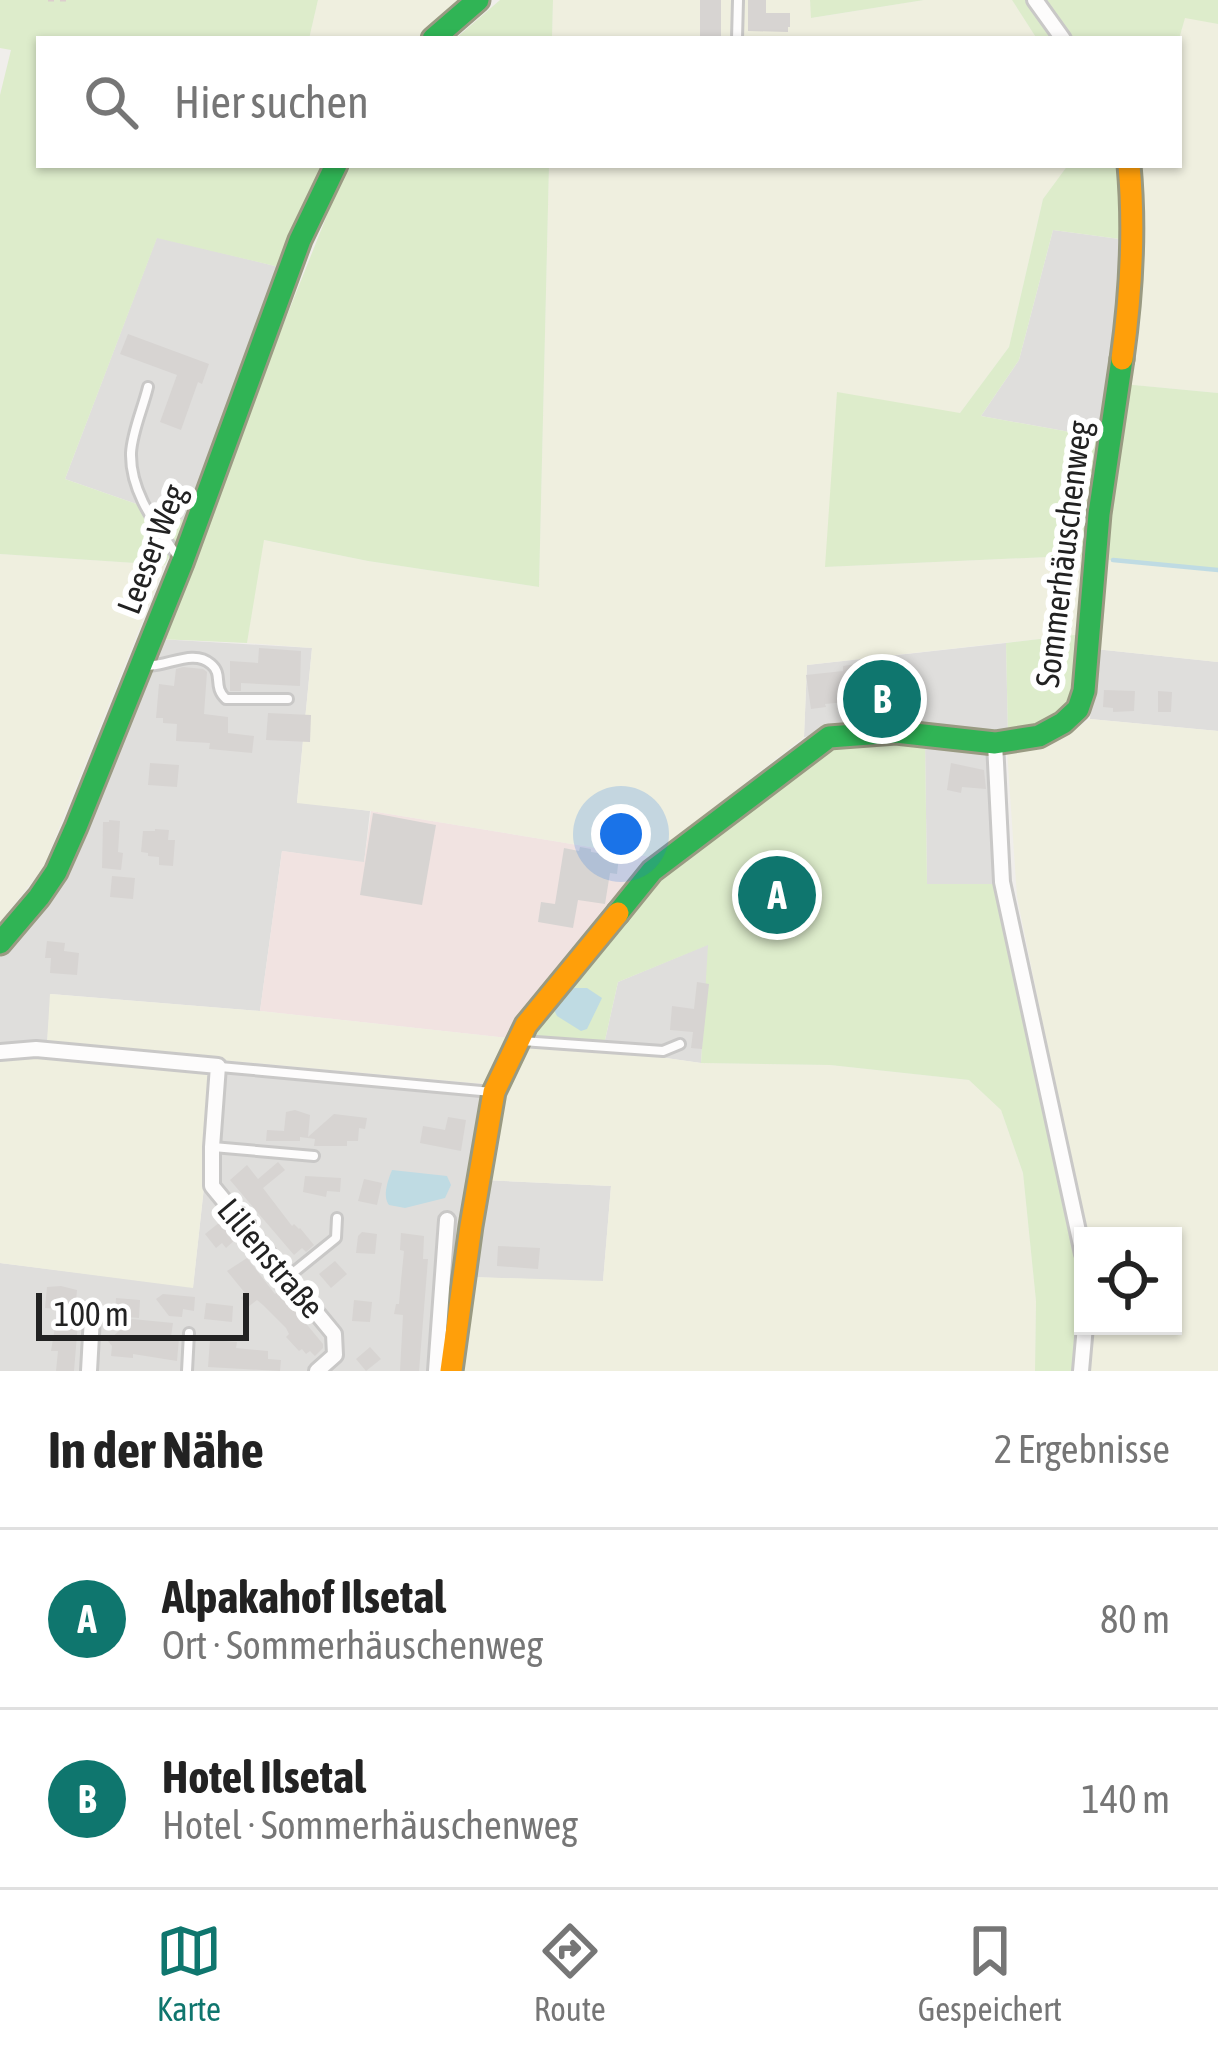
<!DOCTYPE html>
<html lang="de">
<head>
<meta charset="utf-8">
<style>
  body { margin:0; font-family:"Asap Condensed",sans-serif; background:#f6f6f6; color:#222 }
  .controls { position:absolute; right:36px; bottom:36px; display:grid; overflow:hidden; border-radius:0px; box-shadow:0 3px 9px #0004 }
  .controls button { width:108px; height:108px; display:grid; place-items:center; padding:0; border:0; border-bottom:3px solid #e0e0e0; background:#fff; color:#222; font:60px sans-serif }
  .scale { position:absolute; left:36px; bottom:30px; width:213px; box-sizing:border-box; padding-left:12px; border:6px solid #222; border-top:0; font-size:33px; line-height:42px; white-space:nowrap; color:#222; -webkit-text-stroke:9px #fff; paint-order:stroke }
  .you { position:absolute; left:621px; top:834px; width:42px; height:42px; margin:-30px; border:9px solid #fff; border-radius:50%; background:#1a73e8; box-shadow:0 0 0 18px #1a73e833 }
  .badge { display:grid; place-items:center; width:78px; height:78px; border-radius:50%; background:#0f766e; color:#fff; font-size:39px; font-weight:700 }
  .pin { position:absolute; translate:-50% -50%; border:6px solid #fff; box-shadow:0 3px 12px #0006 }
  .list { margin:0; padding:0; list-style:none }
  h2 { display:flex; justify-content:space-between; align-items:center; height:156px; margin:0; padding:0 48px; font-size:51px }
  h2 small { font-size:39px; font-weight:400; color:#767676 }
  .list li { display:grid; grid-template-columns:78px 1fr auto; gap:36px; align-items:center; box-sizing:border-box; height:180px; padding:0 48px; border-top:3px solid #e0e0e0 }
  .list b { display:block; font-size:45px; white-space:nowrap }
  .list p { margin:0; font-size:39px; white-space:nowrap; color:#767676 }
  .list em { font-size:39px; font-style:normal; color:#767676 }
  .icon { flex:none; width:66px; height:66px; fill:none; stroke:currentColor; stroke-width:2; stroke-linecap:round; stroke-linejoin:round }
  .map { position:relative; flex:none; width:1218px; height:1371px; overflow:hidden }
  .search { position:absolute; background:#fff; box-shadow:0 3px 9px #0004; left:36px; right:36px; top:36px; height:132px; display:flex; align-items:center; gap:30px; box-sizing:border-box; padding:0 42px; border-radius:0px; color:#767676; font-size:45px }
  .sheet { height:516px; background:#fff }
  nav { display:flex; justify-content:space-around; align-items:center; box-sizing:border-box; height:168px; border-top:3px solid #e0e0e0; background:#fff; font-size:33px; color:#767676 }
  nav a { display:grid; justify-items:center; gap:6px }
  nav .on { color:#0f766e }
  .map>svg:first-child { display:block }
  .residential { fill:#dfdedc }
  .commercial { fill:#f1e3e1 }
  .farmland { fill:#efefdf }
  .grass { fill:#ddeccb }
  .water { fill:#bfdbe3 }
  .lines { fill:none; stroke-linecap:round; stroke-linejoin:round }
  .stream { stroke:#bfdbe3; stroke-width:4.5 }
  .building { fill:#d7d4d2 }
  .lane-casing { stroke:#c9c8c7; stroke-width:14 }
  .street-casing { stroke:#c9c8c7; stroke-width:20 }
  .fast-casing { stroke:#999a82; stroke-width:27 }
  .slow-casing { stroke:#999a82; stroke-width:27 }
  .path { stroke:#dccecd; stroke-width:3; stroke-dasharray:6 6; stroke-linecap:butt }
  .lane { stroke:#fdfcfc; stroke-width:8 }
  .street { stroke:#fdfcfc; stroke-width:14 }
  .fast { stroke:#30b455; stroke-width:21 }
  .slow { stroke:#ff9f0a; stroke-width:21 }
  .labels { text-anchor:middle; stroke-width:12; stroke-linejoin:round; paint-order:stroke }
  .street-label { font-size:33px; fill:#222; stroke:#fff }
</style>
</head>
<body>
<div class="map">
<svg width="1218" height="1371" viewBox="0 0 1218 1371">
  <rect width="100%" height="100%" fill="#f0eeeb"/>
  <!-- residential -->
  <g class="residential">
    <path d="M1053,230L1127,240L1103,438L981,416L1019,360Z"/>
    <path d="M157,237L279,267L188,522L65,479Z"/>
    <path d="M158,639L312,648L297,802L370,811L364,863L282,851L260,1011L51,994L47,1044L0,1047V957L63,873Z"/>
    <path d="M1006,643L1008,736L896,723L804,737L807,665Z"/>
    <path d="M1095,649L1218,662V731L1090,719Z"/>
    <path d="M925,741L992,749L996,884H927Z"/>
    <path d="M709,944L701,1063L603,1049L618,982Z"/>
    <path d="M225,1070L490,1095L441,1371H0V1263L193,1287L204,1187L217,1140Z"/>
    <path d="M484,1180L611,1186L603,1282L472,1277Z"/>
  </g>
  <!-- commercial -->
  <path class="commercial" d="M371,811L651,857L508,1038L260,1011L282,851L364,862Z"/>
  <!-- farmland -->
  <g class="farmland">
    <path d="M318,0H466L423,39H309Z"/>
    <path d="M553,0H810L812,18L924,0H1012L1037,39H552Z"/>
    <path d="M1185,17L1218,24V393L1123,384L1134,199L1142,165H1179V39Z"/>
    <path d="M549,165H1068L1043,199L1009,347L960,413L826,567L1093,555L1083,634L807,665L804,737L651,857L371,811L297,803L312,648L247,643L263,540L368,561L539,587Z"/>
    <path d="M0,554L165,565L43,868L0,922Z"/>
    <path d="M1099,559L1218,570V662L1095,649Z"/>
    <path d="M1090,719L1218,731V1371H1086L1091,1326H1173V1236H1086L1017,897L1007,750L1050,746Z"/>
    <path d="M50,994L260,1011L508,1038L484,1084L47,1044Z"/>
    <path d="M531,1045L603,1049L701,1063L830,1065L969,1080L1001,1110L1023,1173L1036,1301L1035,1371H457L472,1277L603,1281L611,1186L484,1180L500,1095L520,1051Z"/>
    <path d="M43,1055L210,1074L204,1187L193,1288L0,1263V1060Z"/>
  </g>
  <!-- grass -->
  <g class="grass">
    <path d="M0,0H318L309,39H39V165H327L279,267L157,238L65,479L188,522L165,565L0,554V95L11,50L0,48Z"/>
    <path d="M500,0H553L552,39H455Z"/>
    <path d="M810,0H924L811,18Z"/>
    <path d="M1012,0H1218V24L1185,18L1179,39H1037Z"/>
    <path d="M347,165H549L539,587L368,561L264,540L247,643L158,639Z"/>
    <path d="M1068,165H1142L1127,240L1053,230L1019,360L981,416L1103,438L1093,555L825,567L837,392L960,413L1009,347L1043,199Z"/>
    <path d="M1123,384L1218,393V570L1099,559Z"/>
    <path d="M1083,634L1080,691L1059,719L1008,736L1006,643Z"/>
    <path d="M925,741L927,884H996L1025,1031L1075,1235L1082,1292L1076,1371H1035L1036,1301L1023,1173L1001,1110L969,1080L830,1065L701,1063L708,945L618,982L603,1049L531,1045V1024L658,877L830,744Z"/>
  </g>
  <!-- water -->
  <g class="water">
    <path d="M574,988H587L602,998L587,1029L581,1031L557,1016L554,1010Z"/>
    <path d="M392,1170L447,1176L451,1185L445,1198L405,1208L389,1205C382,1196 388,1180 392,1170Z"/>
  </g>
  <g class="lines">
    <!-- stream -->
    <path class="stream" d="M1113,560L1218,570"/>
  </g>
  <!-- building -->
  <g class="building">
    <rect x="700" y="0" width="21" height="37"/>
    <path d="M748,0H766V13H790V27H788V32L748,31Z"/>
    <path d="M128,334L209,364L202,384L198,382L181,430L160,422L177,375L120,354Z"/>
    <path d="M259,648L301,651L300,686L241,683V691H230V661L258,663Z"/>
    <path d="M856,664L857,669L900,665L901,682L913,680L915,703L870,707L867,700L825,704L826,707L811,709L806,675L843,671V666Z"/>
    <path d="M183,667L203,669L207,672L204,714L228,717V733L254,736L252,753L209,749L210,743L176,741L177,724L163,723V718H156L159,684L174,686L176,669Z"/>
    <path d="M1104,690L1135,691L1134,711L1113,712V708L1103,707Z"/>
    <path d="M1158,691L1172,692L1171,712H1158Z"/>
    <path d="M268,713L311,715L310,742L266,740Z"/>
    <path d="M150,763L179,765L177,787L148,785Z"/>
    <path d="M951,763L984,770L986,789L962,787L961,793L947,790Z"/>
    <path d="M373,813L436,825L422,905L360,895Z"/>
    <path d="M109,820L120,821L118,852L123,853L121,870L102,868L103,822H109Z"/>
    <path d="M155,829L169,830L168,840H175L173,866L159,865V857L148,856V853L141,852L143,831H155Z"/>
    <path d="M580,847L591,849V852L619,856L617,874L610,873L605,904L578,900L573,928L538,922L541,902L555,904L564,848L579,851Z"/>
    <path d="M112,876L135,878L133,899L110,897Z"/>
    <path d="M47,941L65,943L64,951L79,953L77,975L50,973L51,958H45Z"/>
    <path d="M697,982L709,984L702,1049L691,1048L693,1032L670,1030L672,1006L694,1009Z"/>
    <path d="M295,1110L310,1115L308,1137L334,1114L367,1118L365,1129L359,1128L358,1141H347V1146H314L315,1139L300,1137V1141H266L267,1130L284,1131L286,1112Z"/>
    <path d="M448,1117L466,1120L461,1151L420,1143L423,1126L445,1130Z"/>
    <path d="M278,1162L285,1170L263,1188L292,1226L294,1224L299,1229L300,1228L314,1245L306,1252L302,1248L294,1255L230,1180L247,1165L258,1179Z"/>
    <path d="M305,1176L341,1178L340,1192L327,1191L326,1197L303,1192Z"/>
    <path d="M364,1179L382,1183L377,1205L358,1201Z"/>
    <path d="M220,1222L237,1238L226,1248L222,1243L216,1248L205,1234Z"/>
    <path d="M362,1232L377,1234L375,1254L356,1253L358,1236Z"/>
    <path d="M401,1233L424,1236L423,1259H428L419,1371H400L403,1315L394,1314L396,1304H399L401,1281L404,1251L400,1250Z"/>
    <path d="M498,1246L540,1248L538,1269L497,1266Z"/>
    <path d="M247,1258L275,1294L279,1291L323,1344V1348L315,1356L310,1351L306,1354L302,1349L299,1351L286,1337L289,1334L286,1328L263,1305L257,1300L248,1307L241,1298L245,1293L227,1271Z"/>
    <path d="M335,1261L347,1274L331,1288L319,1274Z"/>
    <path d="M61,1286L77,1290L74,1323H78L74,1371H56L58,1351H51L58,1309L45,1308L47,1287Z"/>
    <path d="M163,1294L195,1297L194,1311L183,1309L182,1317L169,1316L156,1299Z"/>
    <path d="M116,1298L140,1300L139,1318L115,1316Z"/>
    <path d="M354,1300L372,1302L370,1322L352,1321Z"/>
    <path d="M206,1303L233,1306L232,1322L204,1319Z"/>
    <path d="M132,1319L173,1323L171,1337L179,1338L177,1361L133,1354V1358L111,1356L112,1346L108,1341Z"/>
    <path d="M210,1340L237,1342L236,1348L268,1351V1359L281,1360L280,1371L208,1367Z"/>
    <path d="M370,1347L381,1359L366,1371L356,1359Z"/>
  </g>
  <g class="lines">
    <defs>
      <g id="lane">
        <path d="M737,39L738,0"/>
        <path d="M148,387C143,408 132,432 131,453C130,493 157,526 178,557"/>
        <path d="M142,665C163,670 192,647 211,664C224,675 212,686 226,699H288"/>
        <path d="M522,1041L663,1051L680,1044"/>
        <path d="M220,1067L492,1092"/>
        <path d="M213,1147L314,1156"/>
        <path d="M289,1276L336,1238L337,1218"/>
        <path d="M187,1371L189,1333"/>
      </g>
      <g id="street">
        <path d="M1035,0L1063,39"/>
        <path d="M995,743L1002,882L1083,1254"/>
        <path d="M0,1052L36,1049L218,1066L212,1147V1186L334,1334L335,1355L317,1371"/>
        <path d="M89,1371L92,1317"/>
        <path d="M436,1371L447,1220"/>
        <path d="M1081,1371L1085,1326"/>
      </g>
      <g id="fast">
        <path d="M433,39L478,0"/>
        <path d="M618,913L652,871L829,737L896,732L995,743L1039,736L1063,723L1078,709L1084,691L1099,514L1122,359"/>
        <path d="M0,943L39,897L56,872L76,827L182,563L300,240L336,165"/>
      </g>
      <g id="slow">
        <path d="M1122,359C1131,295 1135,230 1129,165"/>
        <path d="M451,1371L471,1226L494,1092L526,1025L618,913"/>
      </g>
    </defs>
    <!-- lane casing -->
    <use href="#lane" class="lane-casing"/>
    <!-- street casing -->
    <use href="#street" class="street-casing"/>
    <!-- fast casing -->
    <use href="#fast" class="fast-casing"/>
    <!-- slow casing -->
    <use href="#slow" class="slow-casing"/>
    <!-- path -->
    <path class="path" d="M48,0H66"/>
    <!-- lane -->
    <use href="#lane" class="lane"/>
    <!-- street -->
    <use href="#street" class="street"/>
    <!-- fast -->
    <use href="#fast" class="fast"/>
    <!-- slow -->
    <use href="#slow" class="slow"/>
  </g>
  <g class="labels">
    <!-- street labels -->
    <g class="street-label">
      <text transform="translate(151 549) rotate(-69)" y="12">Leeser Weg</text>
      <text transform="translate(1063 554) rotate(-83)" y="12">Sommerhäuschenweg</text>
      <text transform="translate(271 1258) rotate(50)" y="12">Lilienstraße</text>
    </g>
  </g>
</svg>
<div class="controls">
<button><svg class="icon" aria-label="locate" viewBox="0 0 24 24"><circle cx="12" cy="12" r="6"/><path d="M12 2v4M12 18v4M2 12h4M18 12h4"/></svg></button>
</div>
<div class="scale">100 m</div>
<div class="you"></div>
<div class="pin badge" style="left:777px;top:895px">A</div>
<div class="pin badge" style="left:882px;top:699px">B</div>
<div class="search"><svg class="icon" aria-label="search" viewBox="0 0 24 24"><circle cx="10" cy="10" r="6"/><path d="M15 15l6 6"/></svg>Hier suchen</div>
</div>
<section class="sheet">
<h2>In der Nähe<small>2 Ergebnisse</small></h2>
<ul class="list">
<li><span class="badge">A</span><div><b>Alpakahof Ilsetal</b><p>Ort · Sommerhäuschenweg</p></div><em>80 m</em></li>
<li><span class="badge">B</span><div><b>Hotel Ilsetal</b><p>Hotel · Sommerhäuschenweg</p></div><em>140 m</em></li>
</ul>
</section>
<nav>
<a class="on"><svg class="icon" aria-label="map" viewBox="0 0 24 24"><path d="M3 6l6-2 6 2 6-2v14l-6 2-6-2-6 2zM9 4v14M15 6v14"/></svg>Karte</a>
<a><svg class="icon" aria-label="directions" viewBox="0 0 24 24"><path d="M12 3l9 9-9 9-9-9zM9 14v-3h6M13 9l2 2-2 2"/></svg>Route</a>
<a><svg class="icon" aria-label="saved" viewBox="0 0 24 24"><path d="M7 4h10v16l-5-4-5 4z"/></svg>Gespeichert</a>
</nav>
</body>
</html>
